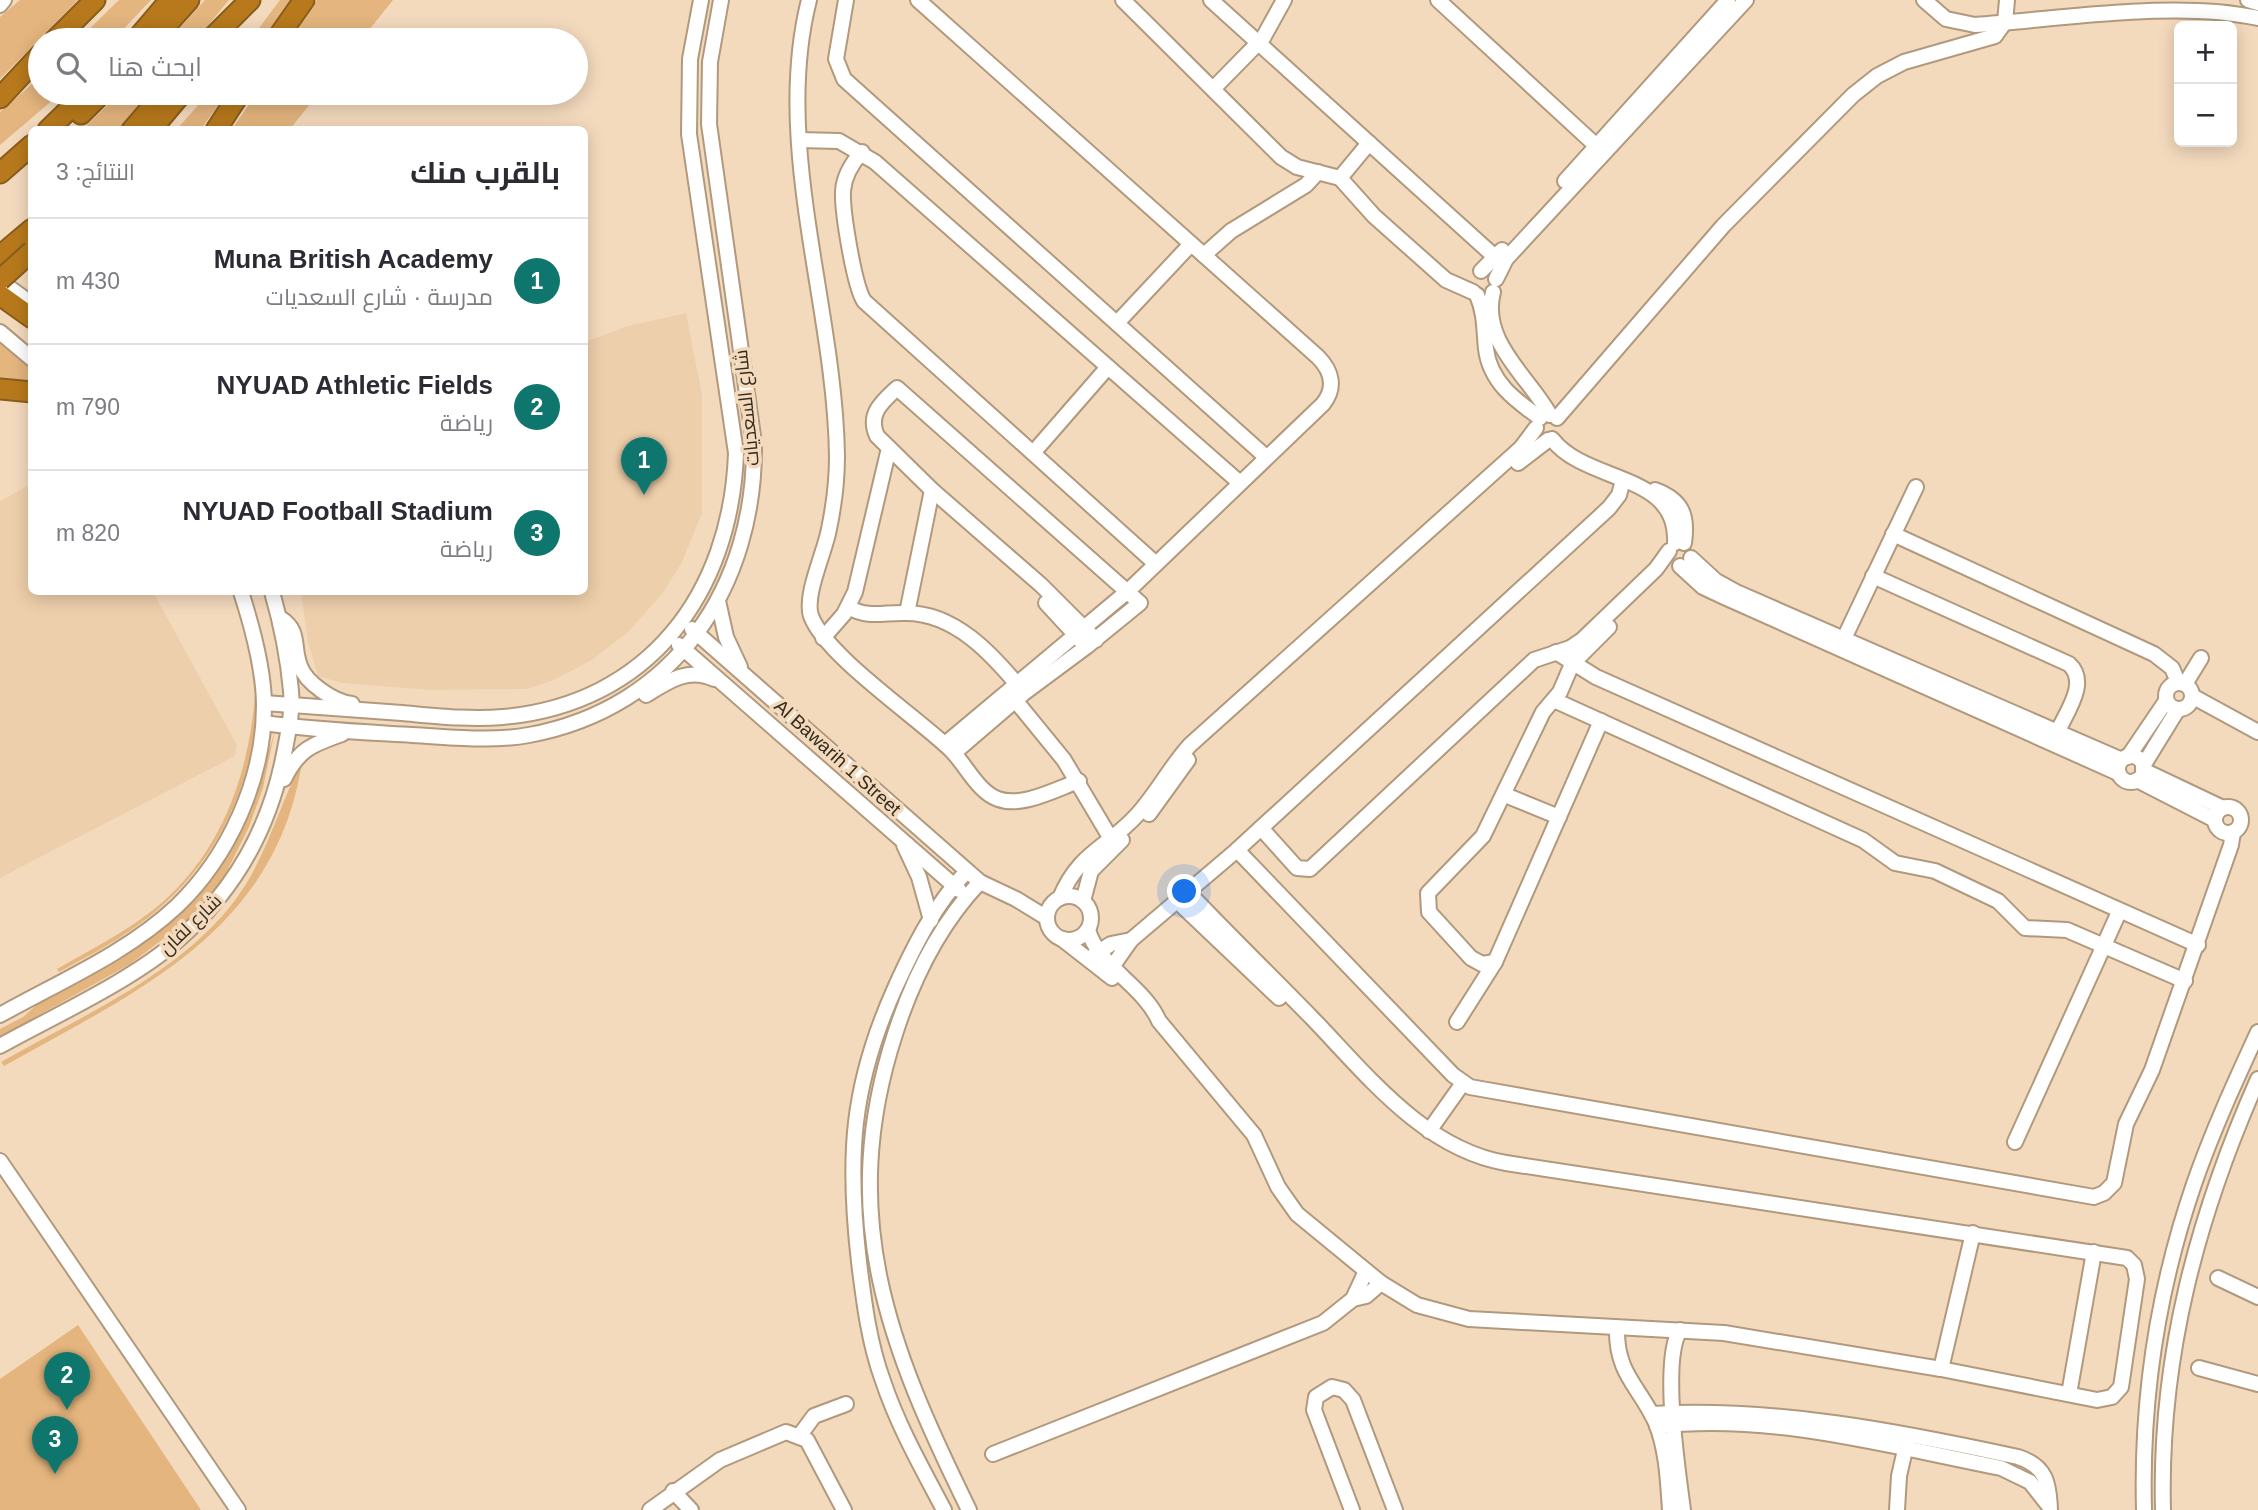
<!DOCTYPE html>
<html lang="ar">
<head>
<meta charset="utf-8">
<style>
  body { margin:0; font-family:Arial,Cairo,sans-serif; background:#f2f2f3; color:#2b2b33; direction:rtl }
  .controls { position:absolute; right:21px; top:21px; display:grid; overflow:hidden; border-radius:10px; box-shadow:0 4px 18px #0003 }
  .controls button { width:63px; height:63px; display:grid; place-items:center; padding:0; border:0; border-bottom:2px solid #e1e1e2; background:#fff; color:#2b2b33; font:35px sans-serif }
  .you { position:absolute; left:1185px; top:892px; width:24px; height:24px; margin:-18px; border:5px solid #fff; border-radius:50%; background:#1a73e8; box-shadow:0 0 0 10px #1a73e833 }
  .badge { display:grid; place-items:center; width:46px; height:46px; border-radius:50%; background:#0f766e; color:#fff; font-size:23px; font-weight:700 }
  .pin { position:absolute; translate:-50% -58px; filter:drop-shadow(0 2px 4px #0008) }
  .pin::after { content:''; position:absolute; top:37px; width:24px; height:21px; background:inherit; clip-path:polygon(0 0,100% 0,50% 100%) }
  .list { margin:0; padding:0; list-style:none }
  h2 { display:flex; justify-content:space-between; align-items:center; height:91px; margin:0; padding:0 28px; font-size:30px }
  h2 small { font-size:23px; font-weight:400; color:#7c7c81 }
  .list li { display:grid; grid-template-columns:46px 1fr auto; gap:21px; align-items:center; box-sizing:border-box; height:126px; padding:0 28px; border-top:2px solid #e1e1e2 }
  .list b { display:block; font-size:26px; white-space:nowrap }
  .list p { margin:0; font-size:23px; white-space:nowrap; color:#7c7c81 }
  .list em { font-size:23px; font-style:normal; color:#7c7c81 }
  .icon { flex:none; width:38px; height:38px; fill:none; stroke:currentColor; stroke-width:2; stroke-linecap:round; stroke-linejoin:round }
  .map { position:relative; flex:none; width:2258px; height:1510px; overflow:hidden; direction:ltr }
  .search { position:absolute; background:#fff; box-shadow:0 4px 18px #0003; left:28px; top:28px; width:560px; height:77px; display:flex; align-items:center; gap:18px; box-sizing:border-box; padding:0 24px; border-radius:38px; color:#7c7c81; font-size:26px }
  .panel { position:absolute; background:#fff; box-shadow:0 4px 18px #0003; left:28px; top:126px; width:560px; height:469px; border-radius:10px; direction:rtl }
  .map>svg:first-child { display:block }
  .built { fill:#eecfab }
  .green { fill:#e4b57e }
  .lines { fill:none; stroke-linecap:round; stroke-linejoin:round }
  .minor-casing { stroke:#b1997d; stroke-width:18 }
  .highway-casing { stroke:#895e1c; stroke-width:23 }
  .minor { stroke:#fff; stroke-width:14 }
  .highway { stroke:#b7791b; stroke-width:19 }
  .highway-bridge-casing { stroke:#895e1c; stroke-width:23; stroke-linecap:butt }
  .highway-bridge { stroke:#b7791b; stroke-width:19 }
  .labels { text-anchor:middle; stroke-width:7; stroke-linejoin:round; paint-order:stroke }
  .street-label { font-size:19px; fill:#342b1f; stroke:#f4dabd }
</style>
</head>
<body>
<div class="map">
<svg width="2258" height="1510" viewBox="0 0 2258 1510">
  <rect width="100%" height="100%" fill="#f4dabd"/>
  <!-- built -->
  <g class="built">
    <path d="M686,313L702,395V513L682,562L663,593L628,632L592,660L556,679L527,689L430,690L342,683L318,676L308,642L301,592H584L585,342L628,326Z"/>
    <path d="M31,484L32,592H153L237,745L235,756L0,878V501Z"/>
  </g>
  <!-- green -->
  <g class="green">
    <path d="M20,0H78L0,79V17Z"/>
    <path d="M119,0H151L113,40H78Z"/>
    <path d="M205,0H229L196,40H169Z"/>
    <path d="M280,0H291L263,40H250Z"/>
    <path d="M317,0H393L361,40H290Z"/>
    <path d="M40,77V93H61L0,145V112Z"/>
    <path d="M120,93H152L118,129L82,130Z"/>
    <path d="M209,93H227L201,129H177Z"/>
    <path d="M257,93H319L290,129H232Z"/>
    <path d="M0,337L31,366V381L0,380Z"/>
    <path d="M255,694H257C256,781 218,862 150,916C122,939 90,955 59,972L57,969C90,950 124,933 153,910C220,857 249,776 255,694Z"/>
    <path d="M275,730L263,788L249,827L221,883L192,917L130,964L0,1037V1029L23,1017L40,1002L141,944L199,894L231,849L252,810Z"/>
    <path d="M302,762C276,932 137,991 4,1066L1,1062C85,1014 194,968 246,884C270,845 281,801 302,762Z"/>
    <path d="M78,1325L201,1510H0V1379Z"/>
  </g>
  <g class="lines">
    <defs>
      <g id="minor">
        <path d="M809,0C772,145 835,307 837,456C837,480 834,505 829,529C825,552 804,595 811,616C826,656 917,717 951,750C966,765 978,792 998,799C1022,808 1056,789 1079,781"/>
        <path d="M846,0L836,59L844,79L1266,457"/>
        <path d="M918,0L1318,357C1332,371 1336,388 1323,404L1128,591L945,744"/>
        <path d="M1123,0L1281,157L1297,167L1340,178L1374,216L1446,280L1473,292"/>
        <path d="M1211,0L1495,257"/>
        <path d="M1438,0L1603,152"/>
        <path d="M1924,0L1946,19L1975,25C2062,19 2176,0 2258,18"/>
        <path d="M2248,0L2258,3"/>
        <path d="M0,5L4,0"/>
        <path d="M1213,89L1263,38L1284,0"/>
        <path d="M799,140L839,141L875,162L1240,483"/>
        <path d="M862,152C852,163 844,176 843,191C842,211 854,285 864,301L1156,564"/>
        <path d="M1340,178L1369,143"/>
        <path d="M1565,181L1728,0"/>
        <path d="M1204,255L1231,231L1306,185L1318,172"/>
        <path d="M1481,271L1502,250"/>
        <path d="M1496,279L1506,259L1746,0"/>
        <path d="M0,281L32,304"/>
        <path d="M1493,292C1480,341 1529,377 1550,415"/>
        <path d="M1477,295C1485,313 1484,330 1486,349C1490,382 1515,400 1540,418"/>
        <path d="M1117,323L1191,244"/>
        <path d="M0,332L32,359"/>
        <path d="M1557,418L1723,226L1853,95L1877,76L1904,62L1995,36L2005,22L2007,0"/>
        <path d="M1552,439C1586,484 1679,472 1675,543"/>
        <path d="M1033,453L1108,367"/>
        <path d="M1518,463L1548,440"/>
        <path d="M1655,490C1682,500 1688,515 1684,543"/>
        <path d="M1893,534L2154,654L2172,668L2178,682"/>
        <path d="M1691,558L1716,581L1736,592L2122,760"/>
        <path d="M1680,566L1703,587L1722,596L2118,773"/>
        <path d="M1873,576L2069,664C2089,682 2067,711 2058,731"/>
        <path d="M718,601L726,637L740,667"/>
        <path d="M1046,603L1082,642"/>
        <path d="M848,607C869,619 884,612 906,613C955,613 992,654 1021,689"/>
        <path d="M907,613L932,490"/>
        <path d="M280,618C301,631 292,646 300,666C306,683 334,702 352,704"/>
        <path d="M692,629L980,882L1016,899L1047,918"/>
        <path d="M823,638L844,614L855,592L889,448"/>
        <path d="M679,645L959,890"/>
        <path d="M1840,647L1916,487"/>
        <path d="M1556,652L1596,677L2198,945"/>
        <circle cx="2179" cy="696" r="13"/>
        <path d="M2185,684L2201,658"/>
        <path d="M646,695C668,681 689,667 714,679"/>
        <path d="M2192,696L2258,732"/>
        <path d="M1015,700L1064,760L1114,844"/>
        <path d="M1554,700L1863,840L1895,863L1935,871L1998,901L2025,928L2067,930L2185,981"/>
        <path d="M264,703C310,706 356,710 402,713C436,716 470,720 503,717C649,704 731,593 736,453L689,134L690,59L701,0"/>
        <path d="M264,723C313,730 362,732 412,735C451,737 490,742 529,735C675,708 756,586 754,443L709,124L710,62L721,0"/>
        <path d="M954,753L1024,693L1086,647L1140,603L897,388C882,402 867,414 877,436L932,490L1041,585L1096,640"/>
        <circle cx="2131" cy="769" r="13"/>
        <path d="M2128,757L2166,701"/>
        <path d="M2143,766L2178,709"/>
        <path d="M2143,770L2223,808"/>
        <path d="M284,779C299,749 311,745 342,734"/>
        <path d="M2137,780L2215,820"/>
        <path d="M1505,795L1559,817"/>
        <circle cx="2228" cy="820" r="13"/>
        <path d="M1149,814L1188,760"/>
        <path d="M1261,828L1297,868L1310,869L1534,660L1570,648L1582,640L1656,569L1669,551"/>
        <path d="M904,845L919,877L931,920"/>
        <path d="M1237,850L1453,1075L1470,1087L2094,1197L2104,1193L2114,1183L2126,1124L2152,1070L2231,845L2233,832"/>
        <circle cx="1069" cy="918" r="22"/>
        <path d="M1060,898C1079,852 1107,848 1137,815C1157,793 1170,767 1190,745L1521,448L1536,428"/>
        <path d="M1083,901L1091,871L1122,840"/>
        <path d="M1178,902L1279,998"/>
        <path d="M1088,930C1099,967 1144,986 1159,1021L1254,1135L1278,1187L1297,1214L1381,1283L1417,1305L1469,1319L1724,1333L1941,1369L2097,1400L2112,1397L2121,1387L2137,1279L2134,1265L2127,1258L1506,1163C1424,1149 1367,1075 1312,1018C1271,976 1229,935 1188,892"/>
        <path d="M1062,939L1112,978"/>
        <path d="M1094,955L1111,944L1131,940"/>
        <path d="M1495,962L1482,964L1471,958L1429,912L1428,893L1483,836L1543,712L1560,692L1572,664L1609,627"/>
        <path d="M1107,974L1131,940L1237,850L1609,508L1619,495L1623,480"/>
        <path d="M0,1015C59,982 127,953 177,906C229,856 264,779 264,706C264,669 252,626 241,592"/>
        <path d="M1457,1022L1495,962L1601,721"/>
        <path d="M0,1046C54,1016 133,980 178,940C235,890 270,827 284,754C288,733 293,712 291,691C288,657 281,623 272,592"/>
        <path d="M1429,1131L1463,1083"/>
        <path d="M2015,1142L2119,912"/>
        <path d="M0,1161L238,1510"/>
        <path d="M2218,1278L2258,1297"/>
        <path d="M1353,1299L1366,1296L1381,1283"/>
        <path d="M1617,1329C1616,1374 1640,1387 1656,1423C1667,1450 1668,1482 1670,1510"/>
        <path d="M1680,1330C1661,1360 1678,1472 1683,1510"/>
        <path d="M2199,1368L2258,1384"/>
        <path d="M1941,1369L1973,1233"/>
        <path d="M2069,1394L2094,1252"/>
        <path d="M1652,1414C1774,1407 1898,1431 2018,1457C2046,1466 2049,1483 2050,1510"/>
        <path d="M1657,1426C1773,1413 1888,1446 2001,1468L2030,1482L2049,1506"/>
        <path d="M800,1435L814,1416L846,1404"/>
        <path d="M993,1454L1323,1323L1353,1299L1366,1271"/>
        <path d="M673,1491L691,1510"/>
        <path d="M650,1510L720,1460L786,1432L807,1440L844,1510"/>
        <path d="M944,1510C922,1468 898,1426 883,1381C869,1343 864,1302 859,1262C847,1157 851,1086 895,988C914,946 935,904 967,871"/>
        <path d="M969,1510C889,1347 836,1216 895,1034C913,978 939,925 980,882"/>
        <path d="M1352,1510L1314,1410L1316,1397L1332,1387L1344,1390L1353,1400L1395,1510"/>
        <path d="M1897,1510L1899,1476L1907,1441"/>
        <path d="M2144,1510C2141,1400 2158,1289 2194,1184C2212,1132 2235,1082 2258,1032"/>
        <path d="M2163,1510C2159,1358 2197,1217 2258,1079"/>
      </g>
      <g id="highway">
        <path d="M55,40L95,0"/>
        <path d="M136,40L170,0"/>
        <path d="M153,40L189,0"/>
        <path d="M210,40L250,0"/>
        <path d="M276,40L304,0"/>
        <path d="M0,98L40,55"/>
        <path d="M81,114L102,93"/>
        <path d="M48,130L86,93"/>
        <path d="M132,130L164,93"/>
        <path d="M151,130L182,93"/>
        <path d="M216,130L240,93"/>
        <path d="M0,173L32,145"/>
        <path d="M0,256L32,229"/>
        <path d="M0,295L32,318"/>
        <path d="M0,389L32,392"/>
      </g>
    </defs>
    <!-- minor casing -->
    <use href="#minor" class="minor-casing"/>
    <!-- highway casing -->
    <use href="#highway" class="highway-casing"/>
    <!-- minor -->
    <use href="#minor" class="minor"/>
    <!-- highway -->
    <use href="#highway" class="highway"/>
    <defs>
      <path id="highway-bridge" d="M0,280L32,251"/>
    </defs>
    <!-- highway-bridge casing -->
    <use href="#highway-bridge" class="highway-bridge-casing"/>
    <!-- highway-bridge -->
    <use href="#highway-bridge" class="highway-bridge"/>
  </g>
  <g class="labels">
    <!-- street labels -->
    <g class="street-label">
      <text transform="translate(746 408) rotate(-96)" y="7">شارع السعديات</text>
      <text transform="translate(838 757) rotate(42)" y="7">Al Bawarih 1 Street</text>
      <text transform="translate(190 924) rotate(-44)" y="7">شارع لفان</text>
    </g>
  </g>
</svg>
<div class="controls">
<button>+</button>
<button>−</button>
</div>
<div class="you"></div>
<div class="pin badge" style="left:644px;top:495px">1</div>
<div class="pin badge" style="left:67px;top:1410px">2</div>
<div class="pin badge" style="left:55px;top:1474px">3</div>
<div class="search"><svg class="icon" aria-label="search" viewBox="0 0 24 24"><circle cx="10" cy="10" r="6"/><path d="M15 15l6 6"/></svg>ابحث هنا</div>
<section class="panel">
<h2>بالقرب منك<small>النتائج: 3</small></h2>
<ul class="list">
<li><span class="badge">1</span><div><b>Muna British Academy</b><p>مدرسة · شارع السعديات</p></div><em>430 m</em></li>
<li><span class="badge">2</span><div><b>NYUAD Athletic Fields</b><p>رياضة</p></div><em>790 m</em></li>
<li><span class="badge">3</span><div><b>NYUAD Football Stadium</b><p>رياضة</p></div><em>820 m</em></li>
</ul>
</section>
</div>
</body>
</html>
